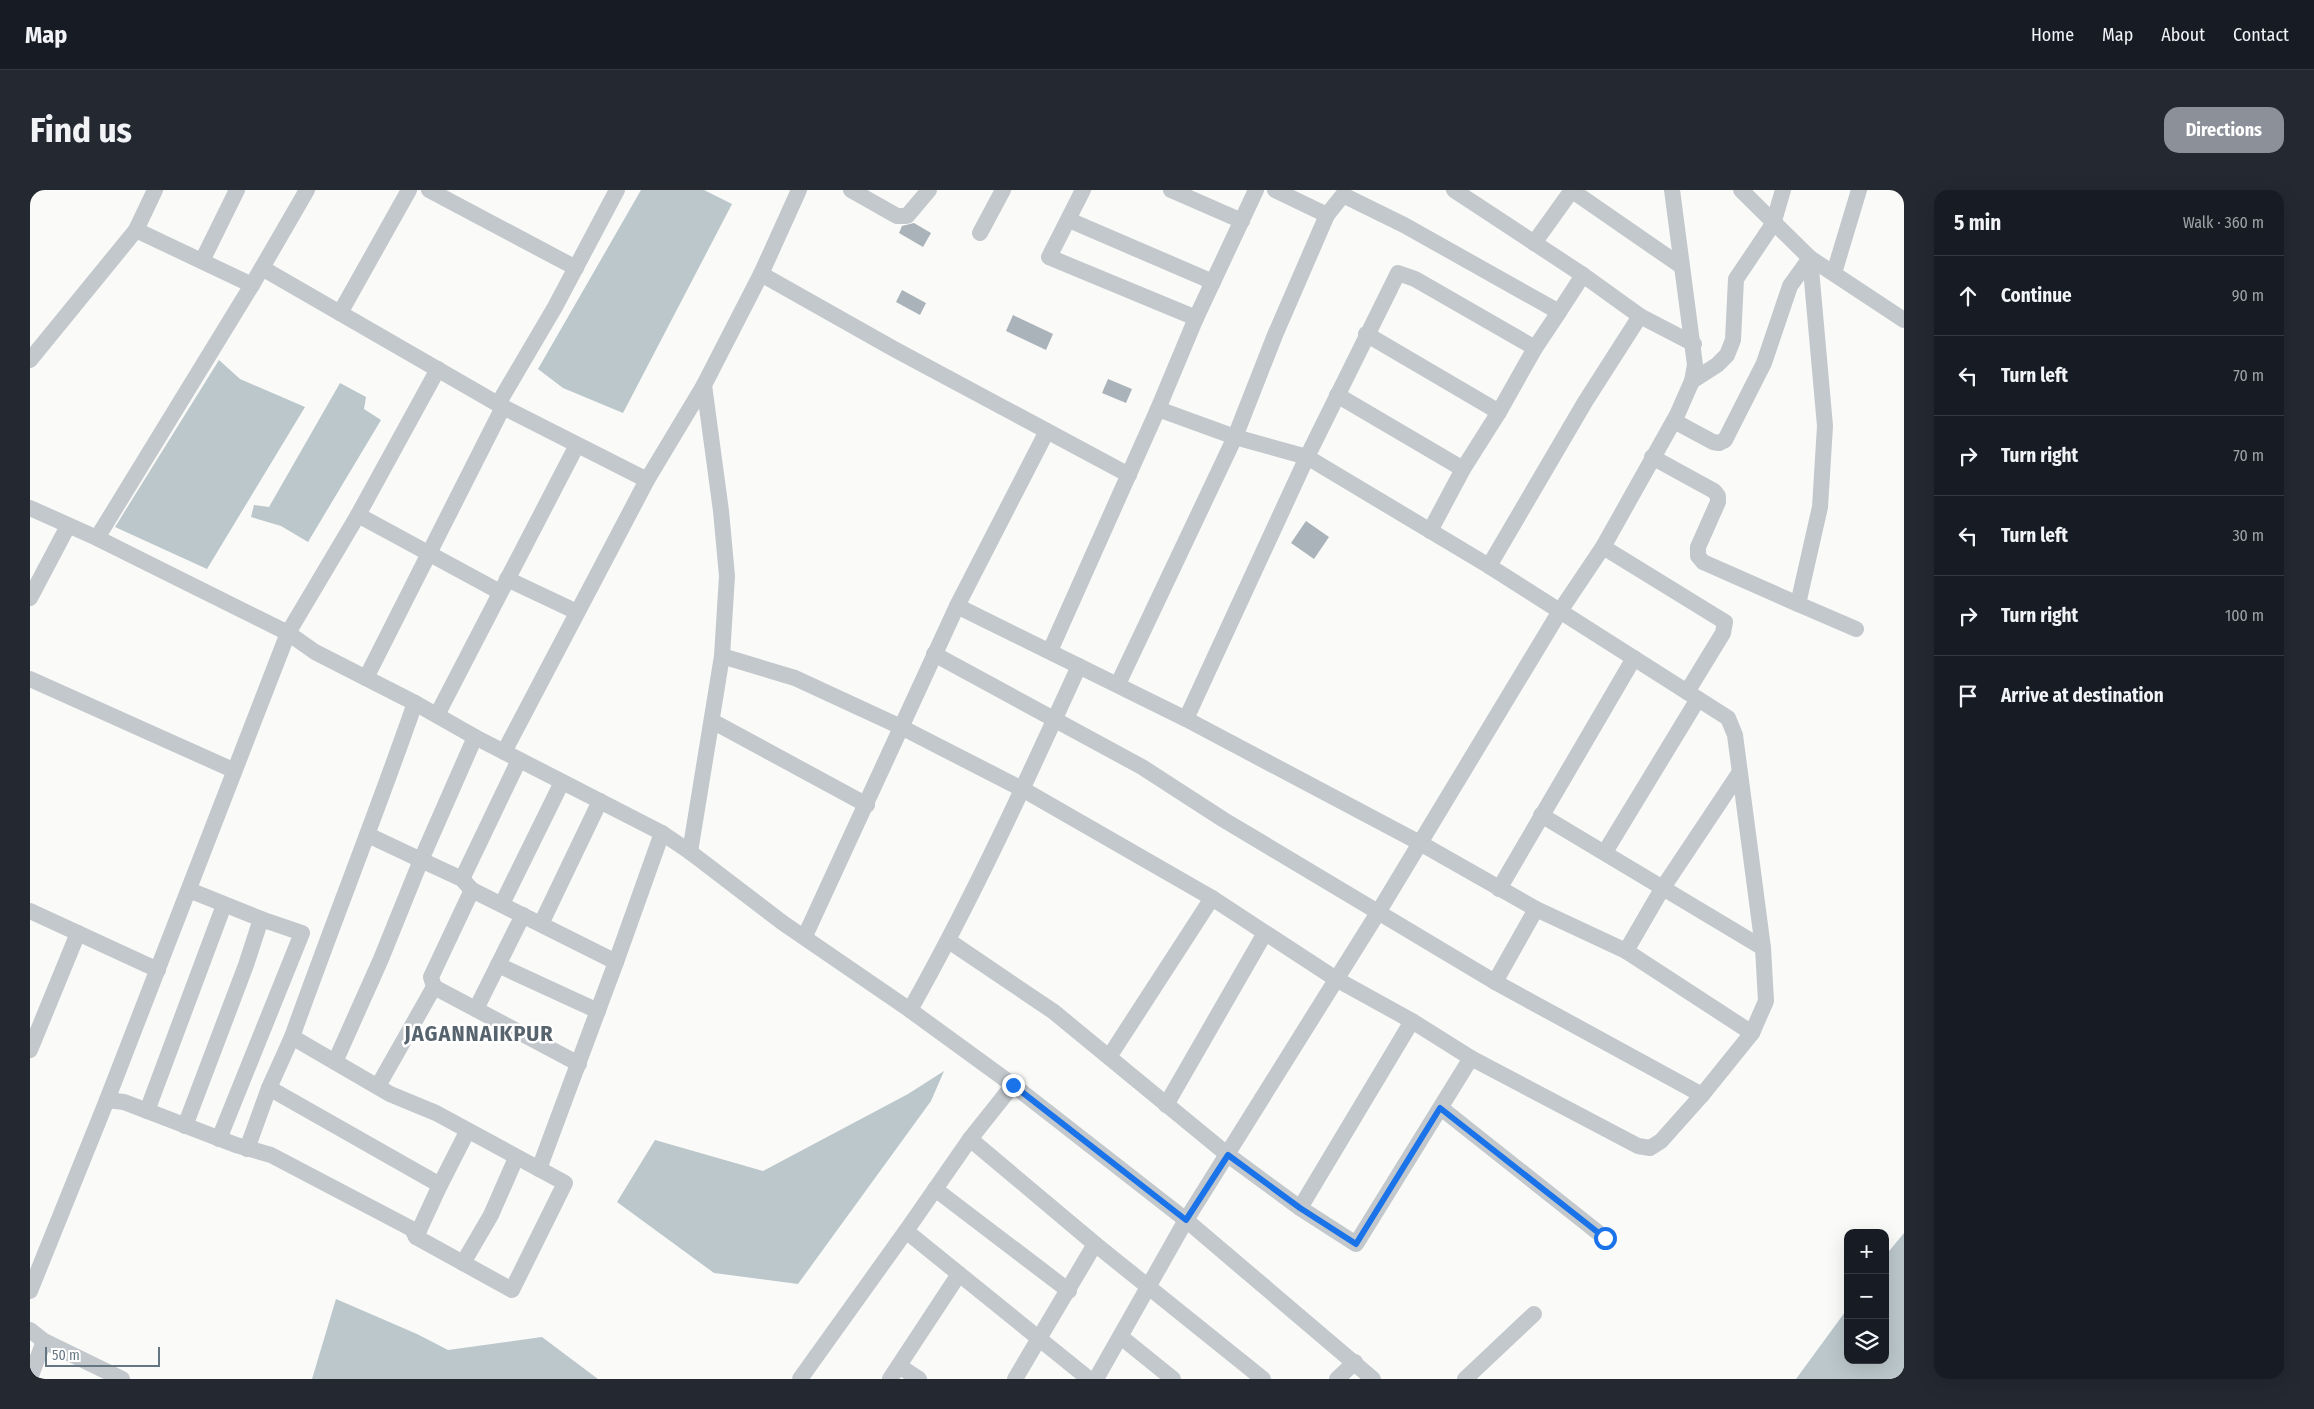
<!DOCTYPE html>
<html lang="en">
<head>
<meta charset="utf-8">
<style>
  body { margin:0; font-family:"Fira Sans Condensed",sans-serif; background:#242831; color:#f1f3f6 }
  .controls { position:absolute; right:15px; bottom:15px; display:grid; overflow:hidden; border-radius:10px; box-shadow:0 5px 20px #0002 }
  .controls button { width:45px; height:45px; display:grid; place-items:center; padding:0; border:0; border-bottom:1px solid #363941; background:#171b24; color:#f1f3f6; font:25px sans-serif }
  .scale { position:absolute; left:15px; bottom:12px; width:115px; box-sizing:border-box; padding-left:5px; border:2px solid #657683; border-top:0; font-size:14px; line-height:18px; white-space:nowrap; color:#657683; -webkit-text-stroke:4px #fff; paint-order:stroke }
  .stop { position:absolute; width:15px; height:15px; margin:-11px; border:4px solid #1a73e8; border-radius:50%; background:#fff }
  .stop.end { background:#1a73e8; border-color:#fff; box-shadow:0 1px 5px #0008 }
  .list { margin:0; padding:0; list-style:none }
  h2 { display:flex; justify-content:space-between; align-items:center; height:65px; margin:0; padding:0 20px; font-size:21px }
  h2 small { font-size:16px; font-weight:400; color:#9ea1a6 }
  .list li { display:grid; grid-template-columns:32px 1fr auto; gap:15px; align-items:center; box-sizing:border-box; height:80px; padding:0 20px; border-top:1px solid #363941 }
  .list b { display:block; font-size:19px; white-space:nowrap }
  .list em { font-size:16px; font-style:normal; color:#9ea1a6 }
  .icon { flex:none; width:28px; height:28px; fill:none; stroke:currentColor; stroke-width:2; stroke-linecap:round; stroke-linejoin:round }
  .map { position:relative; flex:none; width:1874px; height:1189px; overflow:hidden; border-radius:15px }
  header { display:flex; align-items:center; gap:30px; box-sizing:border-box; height:70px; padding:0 25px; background:#171b24; border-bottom:1px solid #363941 }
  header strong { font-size:24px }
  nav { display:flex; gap:28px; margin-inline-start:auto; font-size:18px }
  .intro { display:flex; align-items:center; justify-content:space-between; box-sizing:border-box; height:120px; padding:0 30px }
  h1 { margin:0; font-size:35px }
  .button { padding:12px 22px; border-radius:15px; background:#8c9099; color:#fff; font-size:18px; font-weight:700 }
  main { display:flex; gap:30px; padding:0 30px }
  aside { flex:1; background:#171b24; border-radius:15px; box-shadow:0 5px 20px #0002 }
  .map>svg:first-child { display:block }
  .water { fill:#bbc7cb }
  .building { fill:#aab3b9 }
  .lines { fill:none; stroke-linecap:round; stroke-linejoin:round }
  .minor { stroke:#c3c8cc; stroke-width:16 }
  .route { stroke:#1a73e8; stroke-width:6 }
  .labels { text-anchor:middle; stroke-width:5; stroke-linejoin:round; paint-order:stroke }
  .district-label { font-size:22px; font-weight:bold; letter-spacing:1px; fill:#57646e; stroke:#fff }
</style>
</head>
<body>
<header>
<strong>Map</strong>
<nav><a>Home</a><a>Map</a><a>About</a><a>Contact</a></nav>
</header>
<div class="intro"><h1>Find us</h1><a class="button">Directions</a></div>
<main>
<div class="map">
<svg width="1874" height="1189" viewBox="0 0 1874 1189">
  <rect width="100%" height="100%" fill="#fafaf8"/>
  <!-- water -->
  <g class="water">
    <path d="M611,0H674L702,14L593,223L533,198L508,179Z"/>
    <path d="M189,170L210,189L275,217L177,379L85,337Z"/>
    <path d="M310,193L336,207L334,219L351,230L278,352L251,336L221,327L224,315L239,317Z"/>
    <path d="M914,881L901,911L768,1094L684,1083L587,1012L625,950L733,981L878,904Z"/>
    <path d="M1874,1043V1189H1766L1818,1118V1170H1855V1066Z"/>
    <path d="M306,1109L387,1144L418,1160L512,1147L568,1189H282Z"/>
  </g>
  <!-- building -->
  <g class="building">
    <path d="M884,33L901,43L893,57L869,43L872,36Z"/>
    <path d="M872,100L896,113L890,125L866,112Z"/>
    <path d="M983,125L1023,144L1016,160L976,141Z"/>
    <path d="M1078,189L1102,199L1096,213L1072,203Z"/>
    <path d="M1276,331L1299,347L1284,369L1261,353Z"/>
  </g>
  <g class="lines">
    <!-- minor -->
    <g class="minor">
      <path d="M125,0L106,40L222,95"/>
      <path d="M399,0L546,78"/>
      <path d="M821,0L867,26H877L899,0"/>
      <path d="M1053,0L1019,67L1166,128L1226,0"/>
      <path d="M1141,0L1212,31"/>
      <path d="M1424,0L1553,85L1610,126L1664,154"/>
      <path d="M1541,0L1651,76"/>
      <path d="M1711,0L1780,68L1874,130"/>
      <path d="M1297,25L1313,5L1374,35L1529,122L1553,85"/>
      <path d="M1039,30L1183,92"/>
      <path d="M950,43L973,0"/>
      <path d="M1504,53L1542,0"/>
      <path d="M1780,68L1795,236L1790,317L1768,414L1826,439"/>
      <path d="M172,71L207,0"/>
      <path d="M232,78L473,217L617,290L474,562"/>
      <path d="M1804,83L1829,0"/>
      <path d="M731,84L769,0"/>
      <path d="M310,123L379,0"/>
      <path d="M1505,158L1529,122"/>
      <path d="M0,170L106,40"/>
      <path d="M1662,191L1687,175L1697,165L1703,150L1706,89L1743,34L1753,0"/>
      <path d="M674,195L731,84L864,159L1099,285"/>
      <path d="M1307,205L1433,279L1400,341"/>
      <path d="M468,214L525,117L587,0"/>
      <path d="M1644,231L1683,252L1689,253L1695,250L1734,173L1760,96L1780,68"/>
      <path d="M1622,267L1684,301L1688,306V312L1668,357V366L1673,372L1768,414"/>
      <path d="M1433,279L1469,222"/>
      <path d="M617,290L674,195L691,321L697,386L692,466"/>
      <path d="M0,318L67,348L258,443L285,462L385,513L445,547L632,643L660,662L753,733L880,820L983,895L1156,1030L1343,1189"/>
      <path d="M328,325L470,402"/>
      <path d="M67,348L222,95L277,0"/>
      <path d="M1573,357L1695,432L1693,443L1657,502"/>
      <path d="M1459,376L1555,212L1610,126"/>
      <path d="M477,389L547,422"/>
      <path d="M0,408L38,336"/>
      <path d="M927,416L1017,241"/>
      <path d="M1020,461L1128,219L1166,128"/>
      <path d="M904,464L1112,577L1194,630L1465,792L1506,719"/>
      <path d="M336,488L473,217"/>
      <path d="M0,489L203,580"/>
      <path d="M1088,494L1205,247L1245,145L1297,25L1245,0"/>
      <path d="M385,513C346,625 302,735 262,847L360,904L406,923L535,993L482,1100L386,1047L382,1039L241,965L206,955L94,912L77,910L258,443L328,325L408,179"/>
      <path d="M407,525L547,255"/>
      <path d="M1156,529L1277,267L1368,83L1385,89L1505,158L1469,222L1336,144"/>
      <path d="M682,531L837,615"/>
      <path d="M1511,625L1733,758"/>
      <path d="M338,645L391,670L445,547"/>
      <path d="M660,662L692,466L765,488L871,537L994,600L1182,708L1306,789L1382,831L1270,1018L1198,965L1024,822L919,751"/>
      <path d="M1575,662L1668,509"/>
      <path d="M432,689L489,570"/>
      <path d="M1469,699L1604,468"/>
      <path d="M472,714L532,592"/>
      <path d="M0,721L128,780"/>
      <path d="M511,734L570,611"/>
      <path d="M775,746L927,416L1156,529L1390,653L1506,719L1596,761L1722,843L1736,811L1733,758L1705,545L1698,528L1459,376L1277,267L1205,247L1128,219"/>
      <path d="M1596,761L1632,699L1708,585"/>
      <path d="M586,772L632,643"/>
      <path d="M468,775L568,821"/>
      <path d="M1465,792L1672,905L1722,843"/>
      <path d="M404,797L549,874"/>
      <path d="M446,819L493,725"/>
      <path d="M880,820C943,708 996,592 1049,476"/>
      <path d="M0,860L48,743"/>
      <path d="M1079,867L1182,708"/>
      <path d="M1441,868L1608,956L1620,958L1631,951L1672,905"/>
      <path d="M305,872L351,769L391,670L432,689L442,700"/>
      <path d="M983,895L940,949L876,1041L1059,1189"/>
      <path d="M348,896L404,797L401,787L442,700L586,772L509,979"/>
      <path d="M239,898L410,995L437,942"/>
      <path d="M1136,915L1235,743"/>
      <path d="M1411,918L1575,1048"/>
      <path d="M117,921L194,715"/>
      <path d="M155,936L216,775L231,729L159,700"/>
      <path d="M189,949L272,743L231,729"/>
      <path d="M940,949L1065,1054L985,1189"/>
      <path d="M217,959L239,898L262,847"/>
      <path d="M905,999L1039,1101"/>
      <path d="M1270,1018L1326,1054L1441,868L1382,831"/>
      <path d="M386,1047L410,995"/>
      <path d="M1065,1054L1233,1189"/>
      <path d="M433,1073L461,1025L486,968"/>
      <path d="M0,1101L77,910"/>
      <path d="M0,1140L14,1151L92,1189"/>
      <path d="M1091,1147L1143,1189"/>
      <path d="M869,1176L889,1189"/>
      <path d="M0,1188L14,1151"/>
      <path d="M770,1189L876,1041"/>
      <path d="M860,1189L929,1084"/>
      <path d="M1066,1189L1156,1030L1349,721L1530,421L1573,357L1647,225L1662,191L1665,175L1642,0"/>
      <path d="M1307,1189L1325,1172"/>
      <path d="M1435,1189L1504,1124"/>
    </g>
  </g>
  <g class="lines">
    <!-- route -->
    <path class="route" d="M983,895L1156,1030L1198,965L1270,1018L1326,1054L1410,918L1575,1048"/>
  </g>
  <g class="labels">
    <!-- district labels -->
    <g class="district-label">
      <text x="449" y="851">JAGANNAIKPUR</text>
    </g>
  </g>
</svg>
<div class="controls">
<button>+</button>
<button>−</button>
<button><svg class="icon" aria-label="layers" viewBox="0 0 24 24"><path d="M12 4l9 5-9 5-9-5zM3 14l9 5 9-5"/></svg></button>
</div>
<div class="scale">50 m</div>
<div class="stop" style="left:1575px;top:1048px"></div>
<div class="stop end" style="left:983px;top:895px"></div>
</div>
<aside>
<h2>5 min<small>Walk · 360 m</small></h2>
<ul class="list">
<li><svg class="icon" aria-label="ahead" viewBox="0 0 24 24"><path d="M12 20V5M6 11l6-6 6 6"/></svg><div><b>Continue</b></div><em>90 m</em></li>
<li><svg class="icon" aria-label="left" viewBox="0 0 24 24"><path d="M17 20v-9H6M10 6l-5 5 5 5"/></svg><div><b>Turn left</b></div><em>70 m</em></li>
<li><svg class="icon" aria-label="right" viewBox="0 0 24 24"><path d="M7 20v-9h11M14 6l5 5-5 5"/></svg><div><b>Turn right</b></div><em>70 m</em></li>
<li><svg class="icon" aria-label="left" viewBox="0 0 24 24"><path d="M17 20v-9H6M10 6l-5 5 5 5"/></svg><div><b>Turn left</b></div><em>30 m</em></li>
<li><svg class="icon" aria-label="right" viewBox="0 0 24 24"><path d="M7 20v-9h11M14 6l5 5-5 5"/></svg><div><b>Turn right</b></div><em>100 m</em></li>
<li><svg class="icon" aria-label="arrive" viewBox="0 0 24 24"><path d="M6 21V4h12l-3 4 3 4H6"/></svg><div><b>Arrive at destination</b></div></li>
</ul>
</aside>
</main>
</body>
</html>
